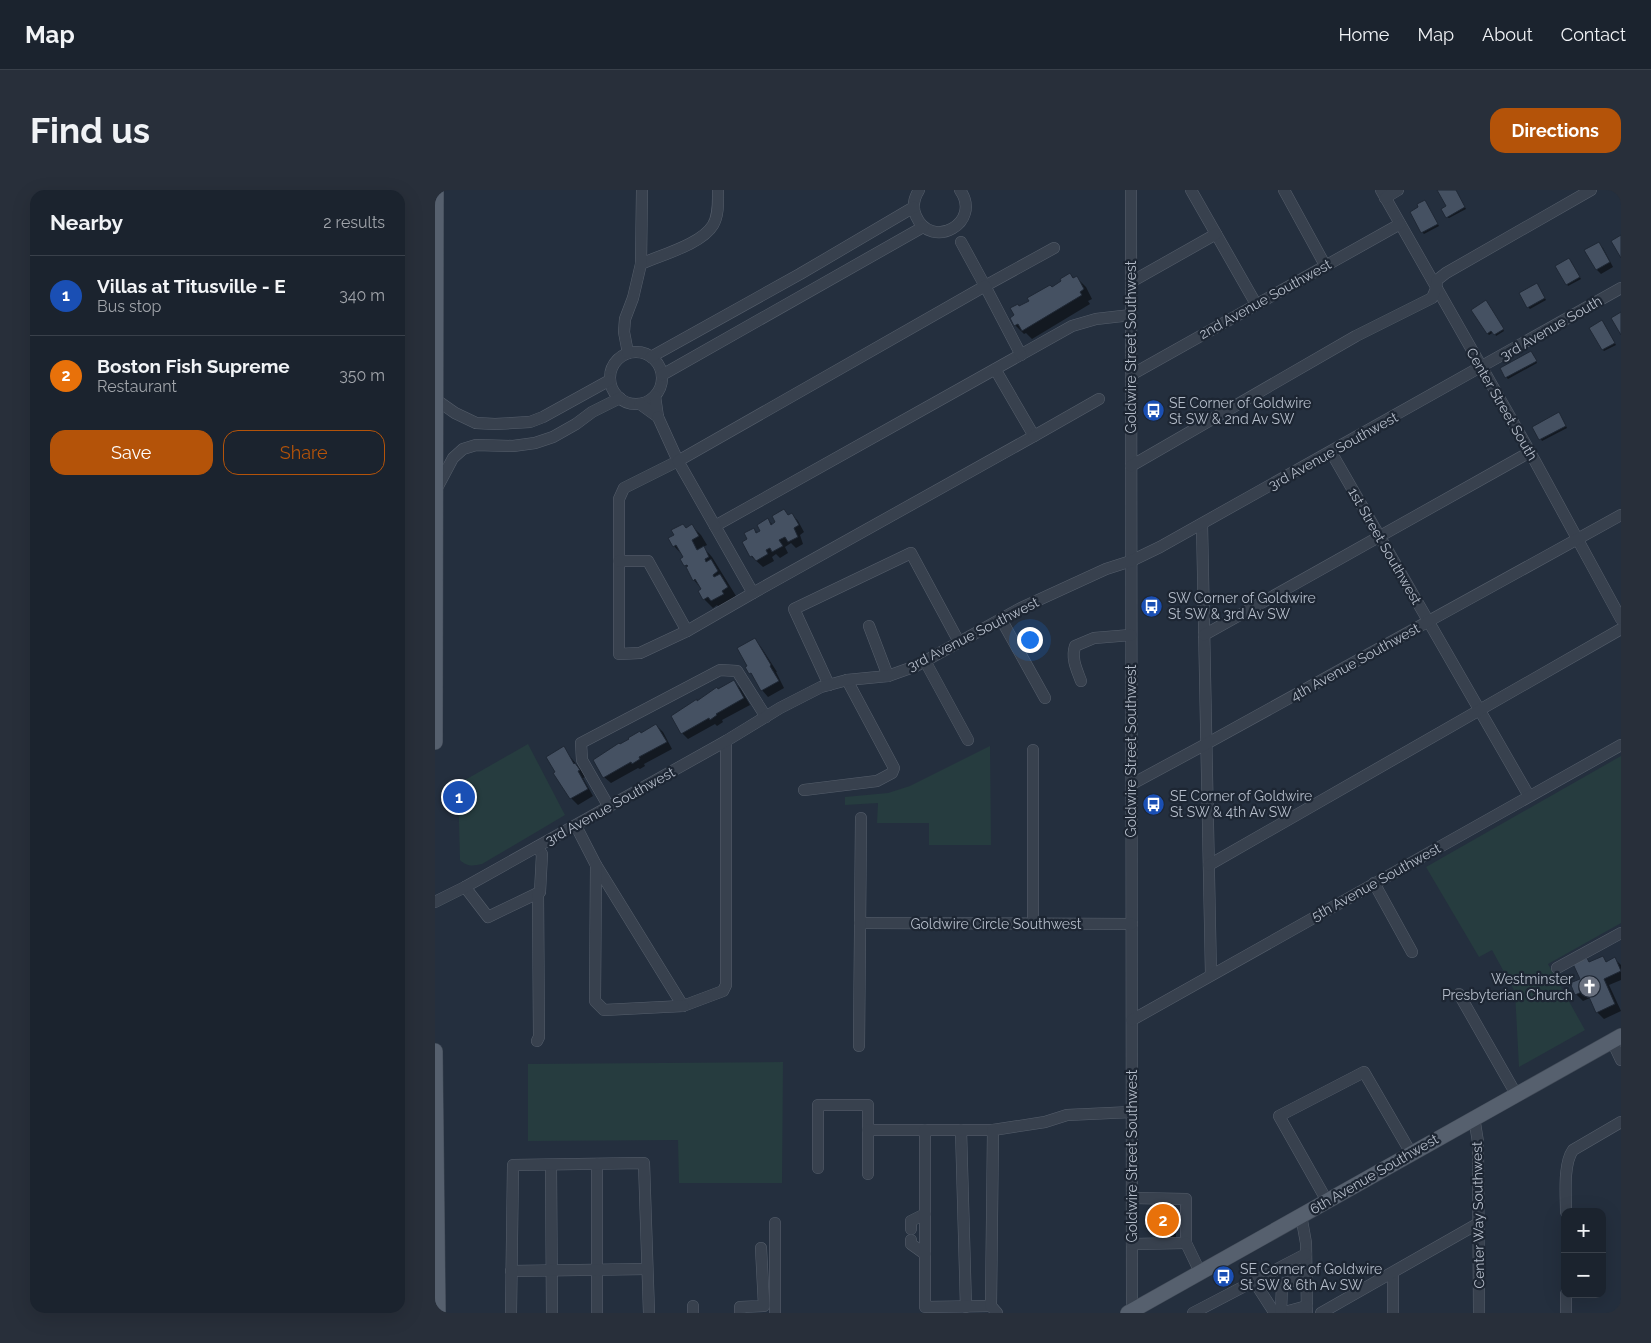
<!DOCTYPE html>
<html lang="en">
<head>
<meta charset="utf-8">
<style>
  body { margin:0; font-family:Raleway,sans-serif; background:#282f3a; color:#f1f3f6 }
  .controls { position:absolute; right:15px; bottom:15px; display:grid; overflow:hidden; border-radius:10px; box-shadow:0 5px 20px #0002 }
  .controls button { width:45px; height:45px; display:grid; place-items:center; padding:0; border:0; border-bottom:1px solid #39404a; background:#1b232e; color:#f1f3f6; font:25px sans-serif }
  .you { position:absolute; left:594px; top:449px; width:18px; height:18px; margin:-12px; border:4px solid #fff; border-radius:50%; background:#1a73e8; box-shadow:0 0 0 8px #1a73e833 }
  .badge { display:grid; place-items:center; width:32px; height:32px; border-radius:50%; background:#b45309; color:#fff; font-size:16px; font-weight:700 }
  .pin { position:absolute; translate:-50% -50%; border:2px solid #fff; box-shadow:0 1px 5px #0006 }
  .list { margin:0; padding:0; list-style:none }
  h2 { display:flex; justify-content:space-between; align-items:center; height:65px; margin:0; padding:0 20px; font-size:21px }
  h2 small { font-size:16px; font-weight:400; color:#a0a4aa }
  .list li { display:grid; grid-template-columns:32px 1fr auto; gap:15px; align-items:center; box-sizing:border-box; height:80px; padding:0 20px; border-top:1px solid #39404a }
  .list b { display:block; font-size:19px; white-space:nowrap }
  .list p { margin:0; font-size:16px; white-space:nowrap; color:#a0a4aa }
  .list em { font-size:16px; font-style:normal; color:#a0a4aa }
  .actions { display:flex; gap:10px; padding:15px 20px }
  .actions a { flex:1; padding:11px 0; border:1px solid #b45309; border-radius:15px; text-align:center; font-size:18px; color:#b45309 }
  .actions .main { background:#b45309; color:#fff }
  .map { position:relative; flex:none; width:1186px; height:1123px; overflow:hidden; border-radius:15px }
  header { display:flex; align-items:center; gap:30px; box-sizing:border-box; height:70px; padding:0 25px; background:#1b232e; border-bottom:1px solid #39404a }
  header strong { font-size:24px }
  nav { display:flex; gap:28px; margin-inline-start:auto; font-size:18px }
  .intro { display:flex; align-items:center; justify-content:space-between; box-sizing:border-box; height:120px; padding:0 30px }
  h1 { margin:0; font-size:35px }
  .button { padding:12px 22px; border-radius:15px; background:#b45309; color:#fff; font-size:18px; font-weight:700 }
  main { display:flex; gap:30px; padding:0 30px }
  aside { flex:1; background:#1b232e; border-radius:15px; box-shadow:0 5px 20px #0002 }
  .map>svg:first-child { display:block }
  .green { fill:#263c3f }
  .shadow { fill:#0007 }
  .building { fill:#455162; stroke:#1f2835 }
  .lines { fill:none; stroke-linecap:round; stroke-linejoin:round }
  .minor-casing { stroke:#565f6c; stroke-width:12 }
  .major-casing { stroke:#414a57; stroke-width:16 }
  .minor { stroke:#38414e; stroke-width:11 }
  .major { stroke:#56606e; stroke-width:15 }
  .labels { text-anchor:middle; stroke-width:4.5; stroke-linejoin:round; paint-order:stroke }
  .street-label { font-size:14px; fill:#b4bcc9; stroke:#1d2633 }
  .poi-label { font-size:14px; fill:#b4bcc9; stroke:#1d2633; text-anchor:start }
</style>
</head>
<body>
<header>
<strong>Map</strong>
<nav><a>Home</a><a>Map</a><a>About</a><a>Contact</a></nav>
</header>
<div class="intro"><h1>Find us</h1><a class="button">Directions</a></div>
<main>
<aside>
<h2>Nearby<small>2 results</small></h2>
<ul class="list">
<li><span class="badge" style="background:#1a4fb4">1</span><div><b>Villas at Titusville - E</b><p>Bus stop</p></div><em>340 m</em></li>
<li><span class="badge" style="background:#e8710a">2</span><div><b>Boston Fish Supreme</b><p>Restaurant</p></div><em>350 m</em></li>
</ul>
<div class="actions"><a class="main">Save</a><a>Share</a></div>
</aside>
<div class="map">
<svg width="1186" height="1123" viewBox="0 0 1186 1123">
  <rect width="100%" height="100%" fill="#242f3e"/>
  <!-- green -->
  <g class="green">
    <path d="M93,554L130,625L47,674C38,676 32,677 25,670L23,594Z"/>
    <path d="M555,556L556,655H494V633H442L443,613L410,615V607L453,603L475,596Z"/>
    <path d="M1186,566V733L1113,774L1150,840L1084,877L1080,802L1057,760L1044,767L991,677Z"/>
    <path d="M348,872L347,993H244L243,950L93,951V874Z"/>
  </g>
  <!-- shadow -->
  <g class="shadow">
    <path d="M1003,0H1020L1031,19L1014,28L1012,27L1013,17Z"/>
    <path d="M991,13L1004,36L989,44L987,42Z"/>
    <path d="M1164,54L1168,58L1178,77L1166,84L1162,80L1151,61Z"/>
    <path d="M1136,71L1146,89L1133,96L1132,94Z"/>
    <path d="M635,84L640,89L642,88L651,97L657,109L653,111L655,114L597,149L591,143L589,144L580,135L581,125L584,118L617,98Z"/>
    <path d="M1103,96L1111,110L1095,119L1093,117Z"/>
    <path d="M1052,113L1069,141L1061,146L1059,142L1054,145L1053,144L1038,120Z"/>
    <path d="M1169,133L1181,155L1169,161L1168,160Z"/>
    <path d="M1098,164L1102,173L1073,189L1071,187Z"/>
    <path d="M1126,226L1132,238L1107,251L1099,237Z"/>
    <path d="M349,321L354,326L357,324L363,331L369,342L365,345L368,354L361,358L356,353L350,357L353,363L345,368L341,364L337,367L339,371L328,377L316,366L314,350L318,339L323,343L326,341L333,330L338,335Z"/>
    <path d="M257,336L266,345L272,355L268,357L277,367L301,406L286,420L282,415L278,418L269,409L267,400L259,390L250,375V368L239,356L252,339Z"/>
    <path d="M320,450L326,457L342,482H341L349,498L333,507L327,500L312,477Z"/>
    <path d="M299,492L305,498L315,515L287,530L288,532L282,536L280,534L253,549L247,543L263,512Z"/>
    <path d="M221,535L228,542L237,559L209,574L210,576L205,579L203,578L176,593L169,587L206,544Z"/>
    <path d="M128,558L147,581L150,587L148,588L158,606L143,615L136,608Z"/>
    <path d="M1168,768L1172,772L1180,769L1186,775V790L1174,795L1186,821L1169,829L1162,822L1155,808L1148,811L1141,804L1136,794L1147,789L1152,769L1156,773Z"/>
    <path d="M737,1018L741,1022V1048H724L720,1044Z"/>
  </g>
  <!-- building -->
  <g class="building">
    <path d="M1002,0H1021L1030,17L1011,28L1006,19L1011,16Z"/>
    <path d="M990,10L1003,34L986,43L975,22L983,17L982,14Z"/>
    <path d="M1186,45V68L1176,51Z"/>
    <path d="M1164,52L1175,72L1161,80L1149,60Z"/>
    <path d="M1134,68L1145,87L1131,95L1120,76Z"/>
    <path d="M635,83L638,88L642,86L649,99L645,102L647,105L587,141L583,134L579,136L575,128L579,125L575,118L583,114L584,116L594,111L592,108L615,95L617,97L626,91L625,89Z"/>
    <path d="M1102,93L1110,108L1092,118L1084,103Z"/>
    <path d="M1051,110L1069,139L1059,145L1056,141L1052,144L1036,120Z"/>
    <path d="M1186,122V145L1176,128Z"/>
    <path d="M1167,130L1180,153L1167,160L1154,138Z"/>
    <path d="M1096,161L1102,171L1070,188L1065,178Z"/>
    <path d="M1124,222L1131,236L1104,250L1097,237Z"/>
    <path d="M349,319L353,325L357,323L364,335L359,338L363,347L353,352L350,347L344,350L348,356L337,362L335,358L331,360L333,364L321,371L317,366L315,367L307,352L312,349L309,343L319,338L321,343L325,341L322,335L333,328L336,335L340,332L337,326Z"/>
    <path d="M248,334L251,338L257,334L264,346L257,350L262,360L269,356L274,367L270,369L271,372L276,369L283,381L278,385L279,387L285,384L293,397L287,401L289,404L276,411L273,407L268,410L263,401L266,399L260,389L258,391L251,377L253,376L252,375L249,376L245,369L248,367L241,355L238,357L233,348L239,345L236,340Z"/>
    <path d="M320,448L336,475L335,476L344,491L326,501L316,483L314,484L310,477L312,476L302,458Z"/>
    <path d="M299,490L309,508L281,524L282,525L275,530L274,528L246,544L236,526L262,509V511L282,497L283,499Z"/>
    <path d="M221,534L232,552L204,567L205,569L197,574L196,572L168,588L158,570L184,553L185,554L194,549L193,548L205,541L206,543Z"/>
    <path d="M129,556L139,574L140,573L145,580L143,581L153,599L135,609L118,583L120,582L111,567Z"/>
    <path d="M1168,766L1171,772L1180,767L1186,781L1169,789L1180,814L1161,823L1151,800L1140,805L1135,793L1145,789L1138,774L1152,768L1154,772Z"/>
    <path d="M718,1017H738L737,1044L718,1045Z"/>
  </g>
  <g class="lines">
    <defs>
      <g id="minor">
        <path d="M484,0C479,8 477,17 481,26C496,61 548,33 525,0"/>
        <path d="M696,0L697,1123"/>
        <path d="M756,0L821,114"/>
        <path d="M849,0L890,75"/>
        <path d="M946,0L1095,262L1186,429"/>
        <path d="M950,8L963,0"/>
        <path d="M526,52L550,96L619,58"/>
        <path d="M206,74C226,65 267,54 278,35C284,25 283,11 283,0"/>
        <path d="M696,92L781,44"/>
        <circle cx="201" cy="188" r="26"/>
        <path d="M193,163L189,142L190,129L198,108L206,74L207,0"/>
        <path d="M216,167L365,84L479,17"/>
        <path d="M560,179L599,246L318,403L280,336L637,136L661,129L696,125"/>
        <path d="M227,185L488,37"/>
        <path d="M696,185L965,34"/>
        <path d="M0,209L20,223L41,233L60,234L95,232L108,227L175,190"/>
        <path d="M205,214L223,227L220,206"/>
        <path d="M223,227L243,271L189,298L184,309V464L205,463L252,441"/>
        <path d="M599,246L664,209"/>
        <path d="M896,262L1094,606"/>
        <path d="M696,276L921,146L997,108L1001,99L1002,90L1011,83L1156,0"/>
        <path d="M1,300L18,268L28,259L41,255L78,256L100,253L118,247L141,234L157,222L185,208"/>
        <path d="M767,334L776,785"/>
        <path d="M280,336L243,271L550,96L586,165"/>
        <path d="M184,371H213L252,441L318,403"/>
        <path d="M566,429L610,508"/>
        <path d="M434,436L453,486"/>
        <path d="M769,445L1095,262"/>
        <path d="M490,471L533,550"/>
        <path d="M646,491C642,480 636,469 640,456L659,448L696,445"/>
        <path d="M394,495L359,419L476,363L524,452"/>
        <path d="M598,560V734"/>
        <path d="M697,594L771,554L1186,325"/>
        <path d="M369,600L442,591L457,583L459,578L412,490"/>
        <path d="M174,617L147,570L146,553L285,480L302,481L331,527"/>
        <path d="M141,636L161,675L248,816L288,801L291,795V551"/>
        <path d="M161,675L160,811L169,820L248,816"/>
        <path d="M774,675L1186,439"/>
        <path d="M939,693L977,762"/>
        <path d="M30,697L53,727L105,702L107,664L102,657"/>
        <path d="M0,712L30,697L291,551L345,518L386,497L412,490L453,486L481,476L586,418L671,379L696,371L725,357L1186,98"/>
        <path d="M425,733L697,734"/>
        <path d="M1122,778L1186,743"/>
        <path d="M1024,804L1081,904"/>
        <path d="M697,830L1186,555"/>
        <path d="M102,851L104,847L103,703"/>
        <path d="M1177,851L1186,870"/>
        <path d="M424,856L426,628"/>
        <path d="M1039,927L1043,952L1044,1123"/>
        <path d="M526,940L531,1117"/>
        <path d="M162,974V1123"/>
        <path d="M116,975L117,1123"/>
        <path d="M383,978V915H433V940"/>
        <path d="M433,984V940H490"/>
        <path d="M697,1008L751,1009V1053L697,1054"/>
        <path d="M892,1011L844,926L929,882L976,963"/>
        <path d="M1131,1022C1131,1005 1128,974 1138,960L1186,932"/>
        <path d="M866,1025L871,1053L872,1123"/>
        <path d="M476,1039V1031L490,1024"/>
        <path d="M476,1050V1054L490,1064"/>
        <path d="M751,1053L765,1082"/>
        <path d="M76,1081L212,1079"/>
        <path d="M958,1083V1123"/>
        <path d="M819,1091L837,1119L846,1123L872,1116"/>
        <path d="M258,1116V1123"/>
        <path d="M556,1116L490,1117V940H558"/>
        <path d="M76,1123L78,975L209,973L214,1123"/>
        <path d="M305,1123V1117L329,1116L326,1058"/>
        <path d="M340,1123V1033"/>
        <path d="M562,1123L556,1116L558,940L610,932L632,925L697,922"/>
        <path d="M758,1123L871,1064"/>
        <path d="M846,1123L847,1094L871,1086"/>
        <path d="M886,1123L1044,1033"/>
        <path d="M1131,1123V1104"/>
      </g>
      <g id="major">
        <path d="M0,552L1,0"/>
        <path d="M0,861L3,1123"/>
        <path d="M693,1123L1186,846"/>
      </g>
    </defs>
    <!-- minor casing -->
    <use href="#minor" class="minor-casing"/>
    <!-- major casing -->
    <use href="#major" class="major-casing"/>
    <!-- minor -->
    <use href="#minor" class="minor"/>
    <!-- major -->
    <use href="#major" class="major"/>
  </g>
  <!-- icons -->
  <defs>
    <symbol id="bus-disc" viewBox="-11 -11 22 22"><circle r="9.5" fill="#1a4fb4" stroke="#1d2633"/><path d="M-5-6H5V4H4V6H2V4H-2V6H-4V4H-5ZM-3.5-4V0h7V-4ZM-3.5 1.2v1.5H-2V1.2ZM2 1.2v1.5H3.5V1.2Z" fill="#fff"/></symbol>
    <symbol id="church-disc" viewBox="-11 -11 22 22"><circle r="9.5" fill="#6b7280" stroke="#1d2633"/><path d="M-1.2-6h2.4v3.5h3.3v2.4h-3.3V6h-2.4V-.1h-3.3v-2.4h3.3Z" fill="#fff"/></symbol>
  </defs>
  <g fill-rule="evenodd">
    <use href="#bus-disc" x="706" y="208" width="25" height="25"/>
    <use href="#bus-disc" x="704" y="404" width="25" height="25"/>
    <use href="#bus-disc" x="706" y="602" width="25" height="25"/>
    <use href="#church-disc" x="1142" y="784" width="25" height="25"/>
    <use href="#bus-disc" x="776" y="1074" width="25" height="25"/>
  </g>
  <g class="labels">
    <!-- street labels -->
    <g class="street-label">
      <text transform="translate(830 109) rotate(-29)" y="5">2nd Avenue Southwest</text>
      <text transform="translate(1116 138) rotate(-30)" y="5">3rd Avenue South</text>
      <text transform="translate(696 157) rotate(-90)" y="5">Goldwire Street Southwest</text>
      <text transform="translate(1067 214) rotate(60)" y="5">Center Street South</text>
      <text transform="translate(898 261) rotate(-29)" y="5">3rd Avenue Southwest</text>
      <text transform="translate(950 356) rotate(60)" y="5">1st Street Southwest</text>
      <text transform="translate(538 444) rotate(-27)" y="5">3rd Avenue Southwest</text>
      <text transform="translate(920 472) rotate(-29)" y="5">4th Avenue Southwest</text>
      <text transform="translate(696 561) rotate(-90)" y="5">Goldwire Street Southwest</text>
      <text transform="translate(175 616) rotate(-29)" y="5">3rd Avenue Southwest</text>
      <text transform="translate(941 692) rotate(-29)" y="5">5th Avenue Southwest</text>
      <text x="561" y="739">Goldwire Circle Southwest</text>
      <text transform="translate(697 966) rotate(-90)" y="5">Goldwire Street Southwest</text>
      <text transform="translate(939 984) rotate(-30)" y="5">6th Avenue Southwest</text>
      <text transform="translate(1043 1025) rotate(-91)" y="5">Center Way Southwest</text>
    </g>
    <!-- poi labels -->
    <g class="poi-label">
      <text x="734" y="218">SE Corner of Goldwire<tspan x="734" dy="16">St SW &amp; 2nd Av SW</tspan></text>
      <text x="733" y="413">SW Corner of Goldwire<tspan x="733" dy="16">St SW &amp; 3rd Av SW</tspan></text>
      <text x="735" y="611">SE Corner of Goldwire<tspan x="735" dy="16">St SW &amp; 4th Av SW</tspan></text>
      <text x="1138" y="794" text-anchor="end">Westminster<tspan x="1138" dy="16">Presbyterian Church</tspan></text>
      <text x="805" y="1084">SE Corner of Goldwire<tspan x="805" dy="16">St SW &amp; 6th Av SW</tspan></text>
    </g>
  </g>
</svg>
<div class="controls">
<button>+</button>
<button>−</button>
</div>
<div class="you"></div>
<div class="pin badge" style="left:24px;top:607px;background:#1a4fb4">1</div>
<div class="pin badge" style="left:728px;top:1030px;background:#e8710a">2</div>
</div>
</main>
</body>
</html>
